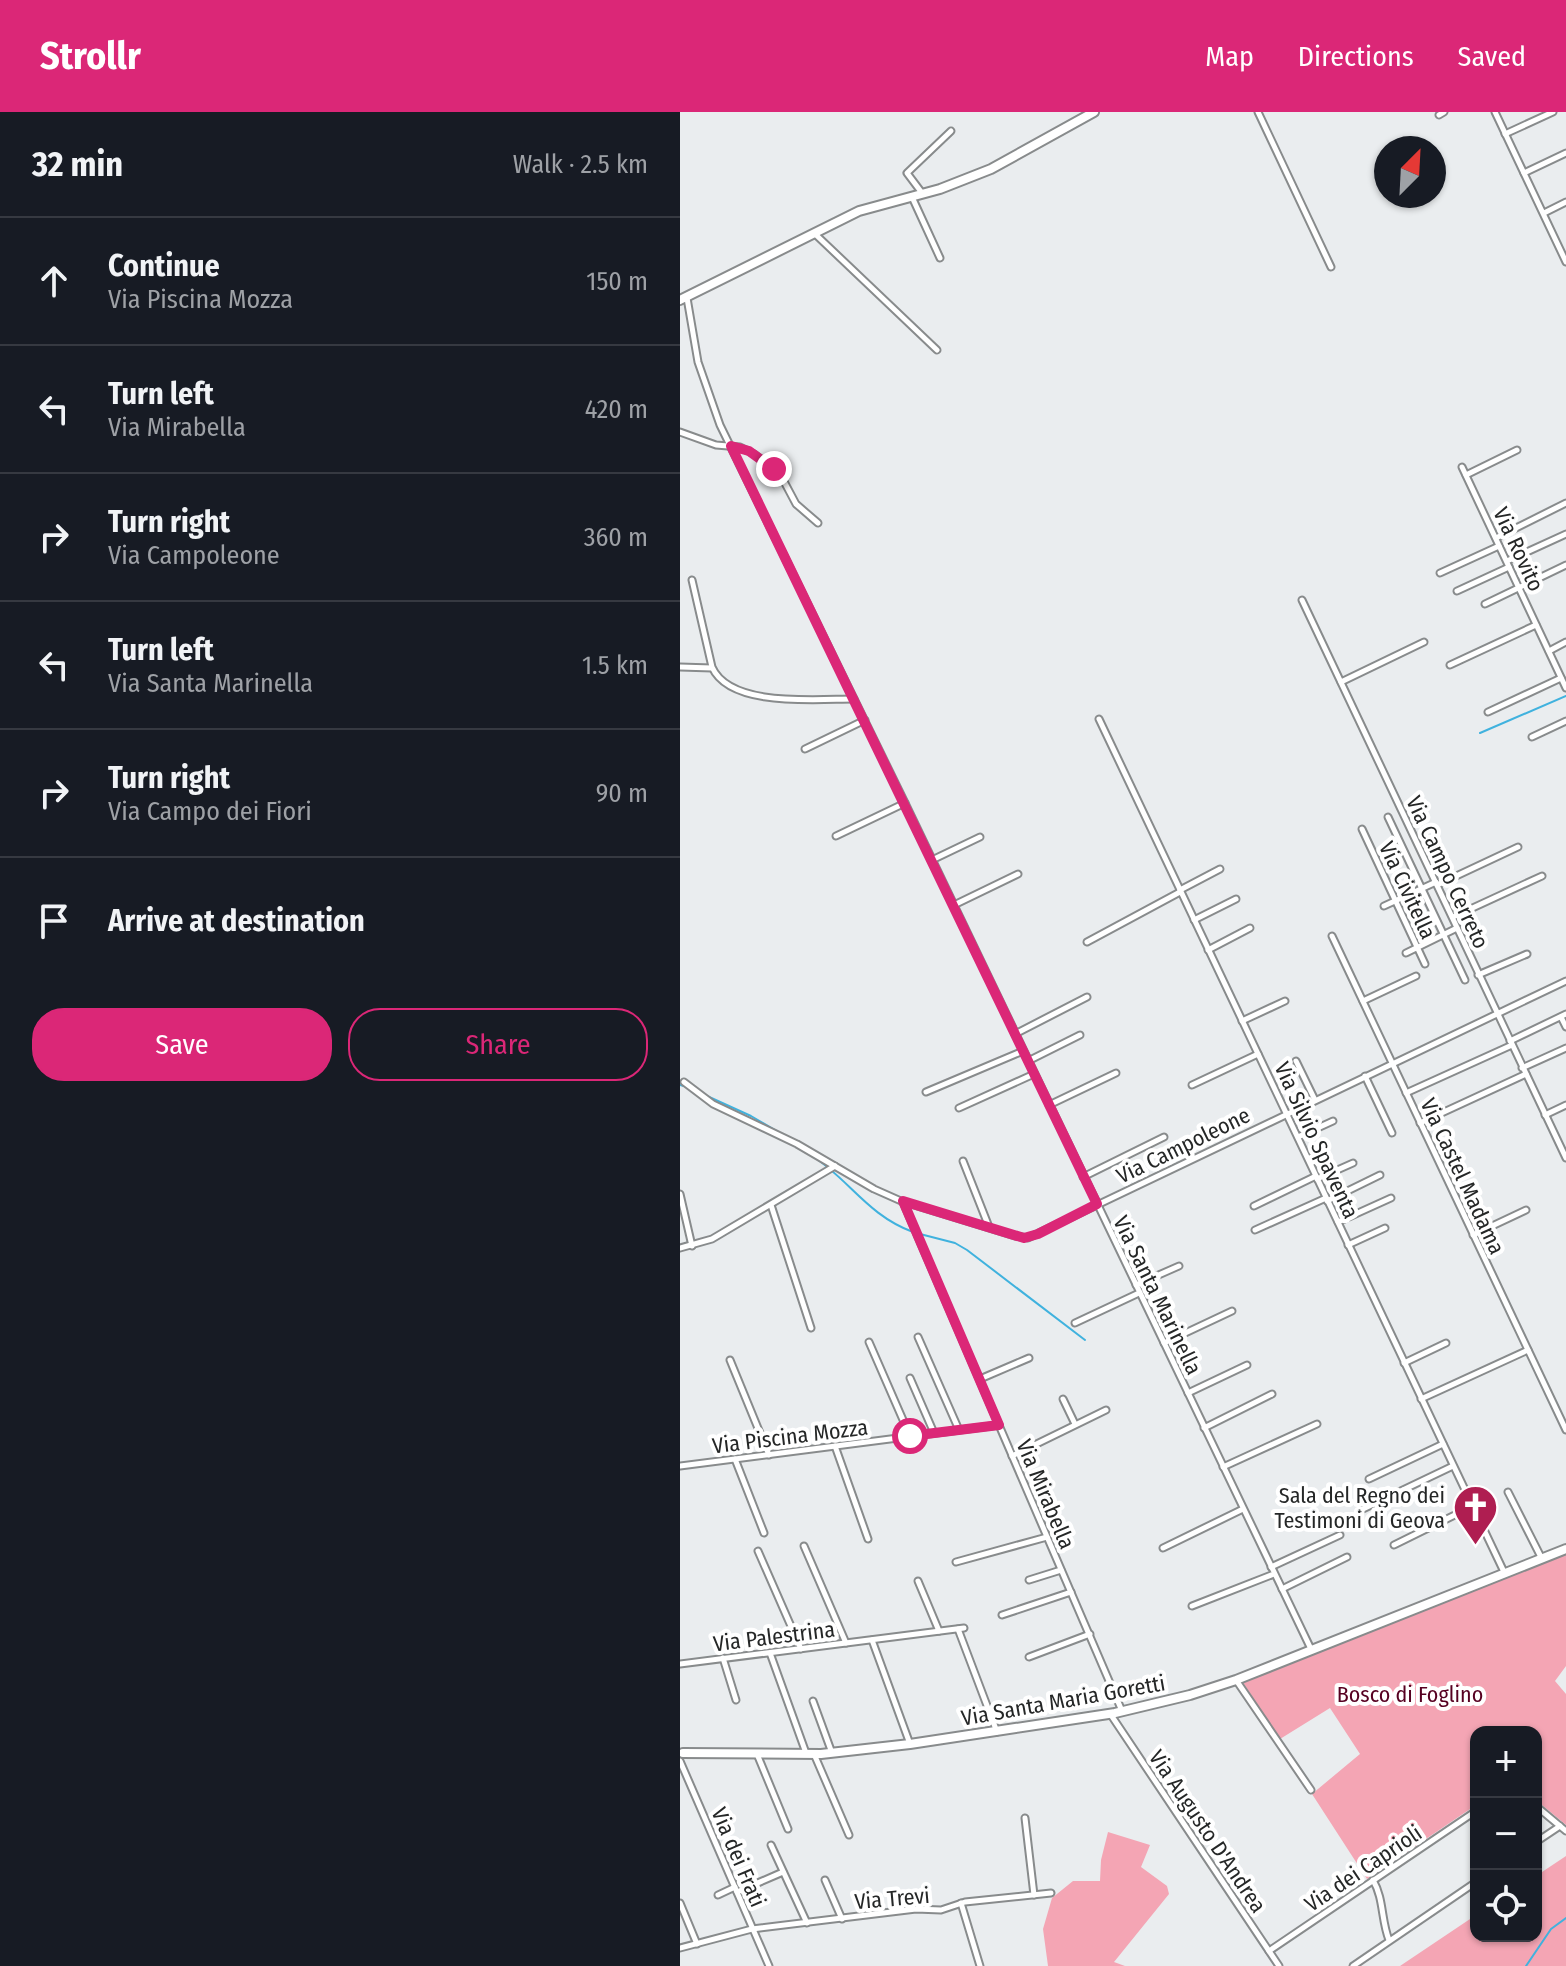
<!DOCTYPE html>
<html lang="en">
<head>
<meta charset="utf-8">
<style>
  body { margin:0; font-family:"Fira Sans Condensed",sans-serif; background:#20242c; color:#f1f3f6 }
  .controls { position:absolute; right:24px; bottom:24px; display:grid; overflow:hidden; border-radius:16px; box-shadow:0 2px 6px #0004 }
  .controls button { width:72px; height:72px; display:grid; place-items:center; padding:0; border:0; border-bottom:2px solid #363941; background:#171b24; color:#f1f3f6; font:40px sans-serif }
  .compass { position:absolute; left:694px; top:24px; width:72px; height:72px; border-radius:50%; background:#171b24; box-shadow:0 2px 6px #0004; rotate:24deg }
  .stop { position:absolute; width:24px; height:24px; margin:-18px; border:6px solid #db2777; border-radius:50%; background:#fff }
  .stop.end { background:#db2777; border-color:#fff; box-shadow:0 2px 8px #0008 }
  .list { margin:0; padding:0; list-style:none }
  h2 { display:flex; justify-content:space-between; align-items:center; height:104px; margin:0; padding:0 32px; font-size:34px }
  h2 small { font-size:26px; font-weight:400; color:#9ea1a6 }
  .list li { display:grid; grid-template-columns:52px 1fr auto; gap:24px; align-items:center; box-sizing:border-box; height:128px; padding:0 32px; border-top:2px solid #363941 }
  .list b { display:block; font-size:30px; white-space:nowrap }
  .list p { margin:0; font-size:26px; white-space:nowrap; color:#9ea1a6 }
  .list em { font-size:26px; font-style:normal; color:#9ea1a6 }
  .actions { display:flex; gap:16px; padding:24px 32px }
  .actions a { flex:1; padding:18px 0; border:2px solid #db2777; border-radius:32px; text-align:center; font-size:28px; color:#db2777 }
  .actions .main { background:#db2777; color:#fff }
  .icon { flex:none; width:44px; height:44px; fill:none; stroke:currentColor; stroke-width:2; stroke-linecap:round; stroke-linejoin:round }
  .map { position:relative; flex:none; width:886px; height:1854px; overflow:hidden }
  header { display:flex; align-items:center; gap:48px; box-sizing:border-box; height:112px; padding:0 40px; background:#db2777; color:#fff }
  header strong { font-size:38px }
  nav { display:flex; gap:44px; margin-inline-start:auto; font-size:28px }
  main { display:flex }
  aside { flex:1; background:#171b24 }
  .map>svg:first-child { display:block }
  .forest { fill:#f4a5b4 }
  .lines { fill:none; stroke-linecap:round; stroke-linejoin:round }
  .stream { stroke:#40b2de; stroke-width:2 }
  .minor-casing { stroke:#888b8c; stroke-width:9 }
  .major-casing { stroke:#888b8c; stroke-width:12 }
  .minor { stroke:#fff; stroke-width:5 }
  .major { stroke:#fff; stroke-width:8 }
  .route { stroke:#db2777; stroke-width:10 }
  .labels { text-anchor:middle; stroke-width:8; stroke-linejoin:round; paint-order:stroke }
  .street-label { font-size:22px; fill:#252727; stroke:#fff }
  .poi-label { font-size:22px; fill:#252727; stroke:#fff; text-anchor:end }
  .park-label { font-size:22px; fill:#560021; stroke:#fff }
</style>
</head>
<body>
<header>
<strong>Strollr</strong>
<nav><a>Map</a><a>Directions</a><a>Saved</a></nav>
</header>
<main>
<aside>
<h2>32 min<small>Walk · 2.5 km</small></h2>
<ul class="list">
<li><svg class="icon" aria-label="ahead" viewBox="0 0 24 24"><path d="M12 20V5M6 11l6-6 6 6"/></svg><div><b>Continue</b><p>Via Piscina Mozza</p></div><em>150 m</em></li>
<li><svg class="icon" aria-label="left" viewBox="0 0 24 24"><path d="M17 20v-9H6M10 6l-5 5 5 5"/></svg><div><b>Turn left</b><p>Via Mirabella</p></div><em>420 m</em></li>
<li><svg class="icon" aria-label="right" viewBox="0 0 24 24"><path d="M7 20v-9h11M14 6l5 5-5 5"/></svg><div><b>Turn right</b><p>Via Campoleone</p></div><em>360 m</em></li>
<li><svg class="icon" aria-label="left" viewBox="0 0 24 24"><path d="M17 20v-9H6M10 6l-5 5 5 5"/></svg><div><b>Turn left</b><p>Via Santa Marinella</p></div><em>1.5 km</em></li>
<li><svg class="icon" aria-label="right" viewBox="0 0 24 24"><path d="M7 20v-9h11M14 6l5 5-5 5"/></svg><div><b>Turn right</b><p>Via Campo dei Fiori</p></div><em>90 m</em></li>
<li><svg class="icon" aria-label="arrive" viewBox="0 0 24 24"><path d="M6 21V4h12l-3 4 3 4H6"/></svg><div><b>Arrive at destination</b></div></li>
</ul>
<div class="actions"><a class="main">Save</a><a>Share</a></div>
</aside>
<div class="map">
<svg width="886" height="1854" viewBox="0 0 886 1854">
  <rect width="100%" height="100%" fill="#eaedef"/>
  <!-- forest -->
  <g class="forest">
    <path d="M886,1440V1554L875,1569L886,1582V1713L856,1688V1620H796V1693L687,1767L632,1682L680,1642L650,1596L600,1627L562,1569Z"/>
    <path d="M428,1720L470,1733L461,1755L487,1774L489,1782L434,1850L445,1854H368L363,1817L372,1786L393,1769H420L421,1748Z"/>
    <path d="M886,1744V1854H720L796,1803V1824H856V1764Z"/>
  </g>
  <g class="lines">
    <!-- stream -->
    <g class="stream">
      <path d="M800,621L886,584"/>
      <path d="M0,973L7,975"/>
      <path d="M27,984L71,1004L100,1021"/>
      <path d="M131,1043C169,1067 187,1103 233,1120"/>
      <path d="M240,1122L275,1131L287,1138L405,1228"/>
      <path d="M846,1854L871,1817L886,1806"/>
    </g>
    <defs>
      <g id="minor">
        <path d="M578,0L651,155"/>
        <path d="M815,0L886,150"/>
        <path d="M759,3L764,0"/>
        <path d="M825,22L873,0"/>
        <path d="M844,61L886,41"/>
        <path d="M242,81L227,61L271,19"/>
        <path d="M232,85L260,146"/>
        <path d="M864,101L886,90"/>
        <path d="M134,121L257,238"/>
        <path d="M7,186L18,250L40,313L225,691L631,1537"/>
        <path d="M0,320L36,333L60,335L74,342L99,360L116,392L138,411"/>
        <path d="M782,355L886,576"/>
        <path d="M786,363L837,338"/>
        <path d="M816,426L886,391"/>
        <path d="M827,449L886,422"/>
        <path d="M760,461L819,434"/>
        <path d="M12,468L32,555C50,596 137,587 174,587"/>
        <path d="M777,479L829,455"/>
        <path d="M622,488L886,1046"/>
        <path d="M805,492L886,453"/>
        <path d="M869,539L886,530"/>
        <path d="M770,553L856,513"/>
        <path d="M0,555L32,556"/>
        <path d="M661,570L744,530"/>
        <path d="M808,600L881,566"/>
        <path d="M419,607L825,1462"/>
        <path d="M852,625L886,609"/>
        <path d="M125,637L185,608"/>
        <path d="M708,705L785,868"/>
        <path d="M682,717L745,852"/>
        <path d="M156,724L225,691"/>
        <path d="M252,748L300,725"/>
        <path d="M757,773L838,735"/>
        <path d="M500,778L540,757"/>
        <path d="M274,793L338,762"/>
        <path d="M704,794L756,770"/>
        <path d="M773,805L862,764"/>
        <path d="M514,808L556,787"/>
        <path d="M652,824L886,1318"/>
        <path d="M407,830L500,780"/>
        <path d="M528,838L570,816"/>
        <path d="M726,841L777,816"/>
        <path d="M798,863L847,842"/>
        <path d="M683,889L736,864"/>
        <path d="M881,905L886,915"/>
        <path d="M562,909L605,889"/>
        <path d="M335,922L407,885"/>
        <path d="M830,929L886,902"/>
        <path d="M348,949L400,923"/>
        <path d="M616,949L635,988"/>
        <path d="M842,956L886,936"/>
        <path d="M685,964L712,1021"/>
        <path d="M4,970L33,992L117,1032L194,1077L221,1089L335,1124L348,1126L886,869"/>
        <path d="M512,973L578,942"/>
        <path d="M246,980L343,939"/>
        <path d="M726,981L832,933"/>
        <path d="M369,993L436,961"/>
        <path d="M279,996L354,962"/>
        <path d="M865,1003L886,993"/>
        <path d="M740,1011L846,962"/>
        <path d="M618,1025L653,1009"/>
        <path d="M283,1049L309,1115"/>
        <path d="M403,1065L484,1025"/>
        <path d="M637,1067L673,1051"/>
        <path d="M0,1082L12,1134"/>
        <path d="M647,1089L700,1063"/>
        <path d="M223,1090L442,1599"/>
        <path d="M91,1093L131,1216"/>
        <path d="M574,1094L636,1064"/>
        <path d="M658,1110L711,1086"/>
        <path d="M575,1118L646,1086"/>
        <path d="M793,1123L846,1098"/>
        <path d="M668,1133L705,1116"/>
        <path d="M0,1136L32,1127L155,1054"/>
        <path d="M456,1173L499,1154"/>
        <path d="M395,1211L459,1181"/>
        <path d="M238,1225L279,1318"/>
        <path d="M189,1230L230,1324"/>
        <path d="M484,1231L552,1199"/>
        <path d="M50,1248L89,1343"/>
        <path d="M724,1251L766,1231"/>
        <path d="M230,1266L254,1321"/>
        <path d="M300,1267L349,1246"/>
        <path d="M508,1281L567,1253"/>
        <path d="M383,1287L395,1312"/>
        <path d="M741,1287L848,1238"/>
        <path d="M524,1316L592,1282"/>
        <path d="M155,1334L188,1427"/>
        <path d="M332,1344L426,1298"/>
        <path d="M55,1347L84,1421"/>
        <path d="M0,1354L319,1313"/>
        <path d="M543,1355L637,1312"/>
        <path d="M689,1367L763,1332"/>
        <path d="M828,1380L862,1447"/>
        <path d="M683,1397L773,1354"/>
        <path d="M714,1433L793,1394"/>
        <path d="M124,1434L166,1531"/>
        <path d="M483,1436L563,1397"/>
        <path d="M78,1439L121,1537"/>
        <path d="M276,1450L367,1425"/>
        <path d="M591,1455L660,1423"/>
        <path d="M349,1468L381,1458"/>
        <path d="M238,1469L259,1519"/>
        <path d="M602,1477L667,1445"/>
        <path d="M512,1494L594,1462"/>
        <path d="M322,1503L391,1480"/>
        <path d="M278,1517L317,1620"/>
        <path d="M192,1528L230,1632"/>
        <path d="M90,1541L126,1641"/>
        <path d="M349,1545L410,1522"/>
        <path d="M43,1546L56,1588"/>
        <path d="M0,1552L284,1516"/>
        <path d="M556,1568L631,1678"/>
        <path d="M133,1589L152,1641"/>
        <path d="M431,1603L599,1854"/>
        <path d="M77,1642L108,1717"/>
        <path d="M134,1642L169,1723"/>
        <path d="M0,1649L89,1854"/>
        <path d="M856,1694L886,1719"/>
        <path d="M345,1706L354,1783"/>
        <path d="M856,1730L880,1714"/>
        <path d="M91,1733L127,1811"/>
        <path d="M145,1768L162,1807"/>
        <path d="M693,1768C704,1787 701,1808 709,1828"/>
        <path d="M57,1780L103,1760"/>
        <path d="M38,1783L55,1775"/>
        <path d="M0,1791L17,1832"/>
        <path d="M281,1791L300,1854"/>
        <path d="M0,1836L72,1817L236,1797L261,1798L285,1790L371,1781"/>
        <path d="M589,1839L796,1699"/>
        <path d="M673,1854L796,1770"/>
      </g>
      <g id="major">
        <path d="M0,188L179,99L260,77L311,57L414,0"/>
        <path d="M3,1641L141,1642L230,1632L435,1601L510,1583L556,1568L886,1437"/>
      </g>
    </defs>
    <!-- minor casing -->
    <use href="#minor" class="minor-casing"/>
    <!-- major casing -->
    <use href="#major" class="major-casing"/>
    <!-- minor -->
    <use href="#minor" class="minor"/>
    <!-- major -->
    <use href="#major" class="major"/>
  </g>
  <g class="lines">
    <!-- route -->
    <path class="route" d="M94,357L69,339L51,334L417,1092L358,1122L344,1126L223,1089L319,1313L230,1324"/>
  </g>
  <!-- icons -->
  <defs>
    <symbol id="church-pin" viewBox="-11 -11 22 30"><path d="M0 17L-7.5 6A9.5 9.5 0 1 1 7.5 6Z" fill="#af1e51" stroke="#fff"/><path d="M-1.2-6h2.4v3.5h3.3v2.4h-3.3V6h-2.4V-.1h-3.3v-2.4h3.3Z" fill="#fff"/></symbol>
  </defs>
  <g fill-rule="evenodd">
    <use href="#church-pin" x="770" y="1370" width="51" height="69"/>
  </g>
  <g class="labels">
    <!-- street labels -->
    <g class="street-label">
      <text transform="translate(839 437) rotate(65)" y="8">Via Rovito</text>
      <text transform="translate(768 760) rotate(65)" y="8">Via Campo Cerreto</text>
      <text transform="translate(728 778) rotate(65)" y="8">Via Civitella</text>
      <text transform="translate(637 1028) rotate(65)" y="8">Via Silvio Spaventa</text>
      <text transform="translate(503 1033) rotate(-26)" y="8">Via Campoleone</text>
      <text transform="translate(783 1064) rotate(65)" y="8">Via Castel Madama</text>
      <text transform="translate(478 1183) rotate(64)" y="8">Via Santa Marinella</text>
      <text transform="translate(110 1324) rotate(-7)" y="8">Via Piscina Mozza</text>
      <text transform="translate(366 1382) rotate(67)" y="8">Via Mirabella</text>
      <text transform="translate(94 1524) rotate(-7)" y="8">Via Palestrina</text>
      <text transform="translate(383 1588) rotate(-10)" y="8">Via Santa Maria Goretti</text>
      <text transform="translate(528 1719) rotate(56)" y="8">Via Augusto D'Andrea</text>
      <text transform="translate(59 1745) rotate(67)" y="8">Via dei Frati</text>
      <text transform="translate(683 1756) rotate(-34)" y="8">Via dei Caprioli</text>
      <text transform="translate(212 1786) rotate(-5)" y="8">Via Trevi</text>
    </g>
    <!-- poi labels -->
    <g class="poi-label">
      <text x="765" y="1391">Sala del Regno dei<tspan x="765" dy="25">Testimoni di Geova</tspan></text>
    </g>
    <!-- park labels -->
    <g class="park-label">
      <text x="730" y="1590">Bosco di Foglino</text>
    </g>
  </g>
</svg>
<div class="controls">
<button>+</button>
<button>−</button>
<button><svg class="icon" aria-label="locate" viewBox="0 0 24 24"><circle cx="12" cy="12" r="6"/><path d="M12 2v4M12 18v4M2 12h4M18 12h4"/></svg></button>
</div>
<svg class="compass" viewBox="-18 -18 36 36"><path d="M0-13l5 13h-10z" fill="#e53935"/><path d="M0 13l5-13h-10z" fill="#9ea1a6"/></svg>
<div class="stop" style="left:230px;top:1324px"></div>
<div class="stop end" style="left:94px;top:357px"></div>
</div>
</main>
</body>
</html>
